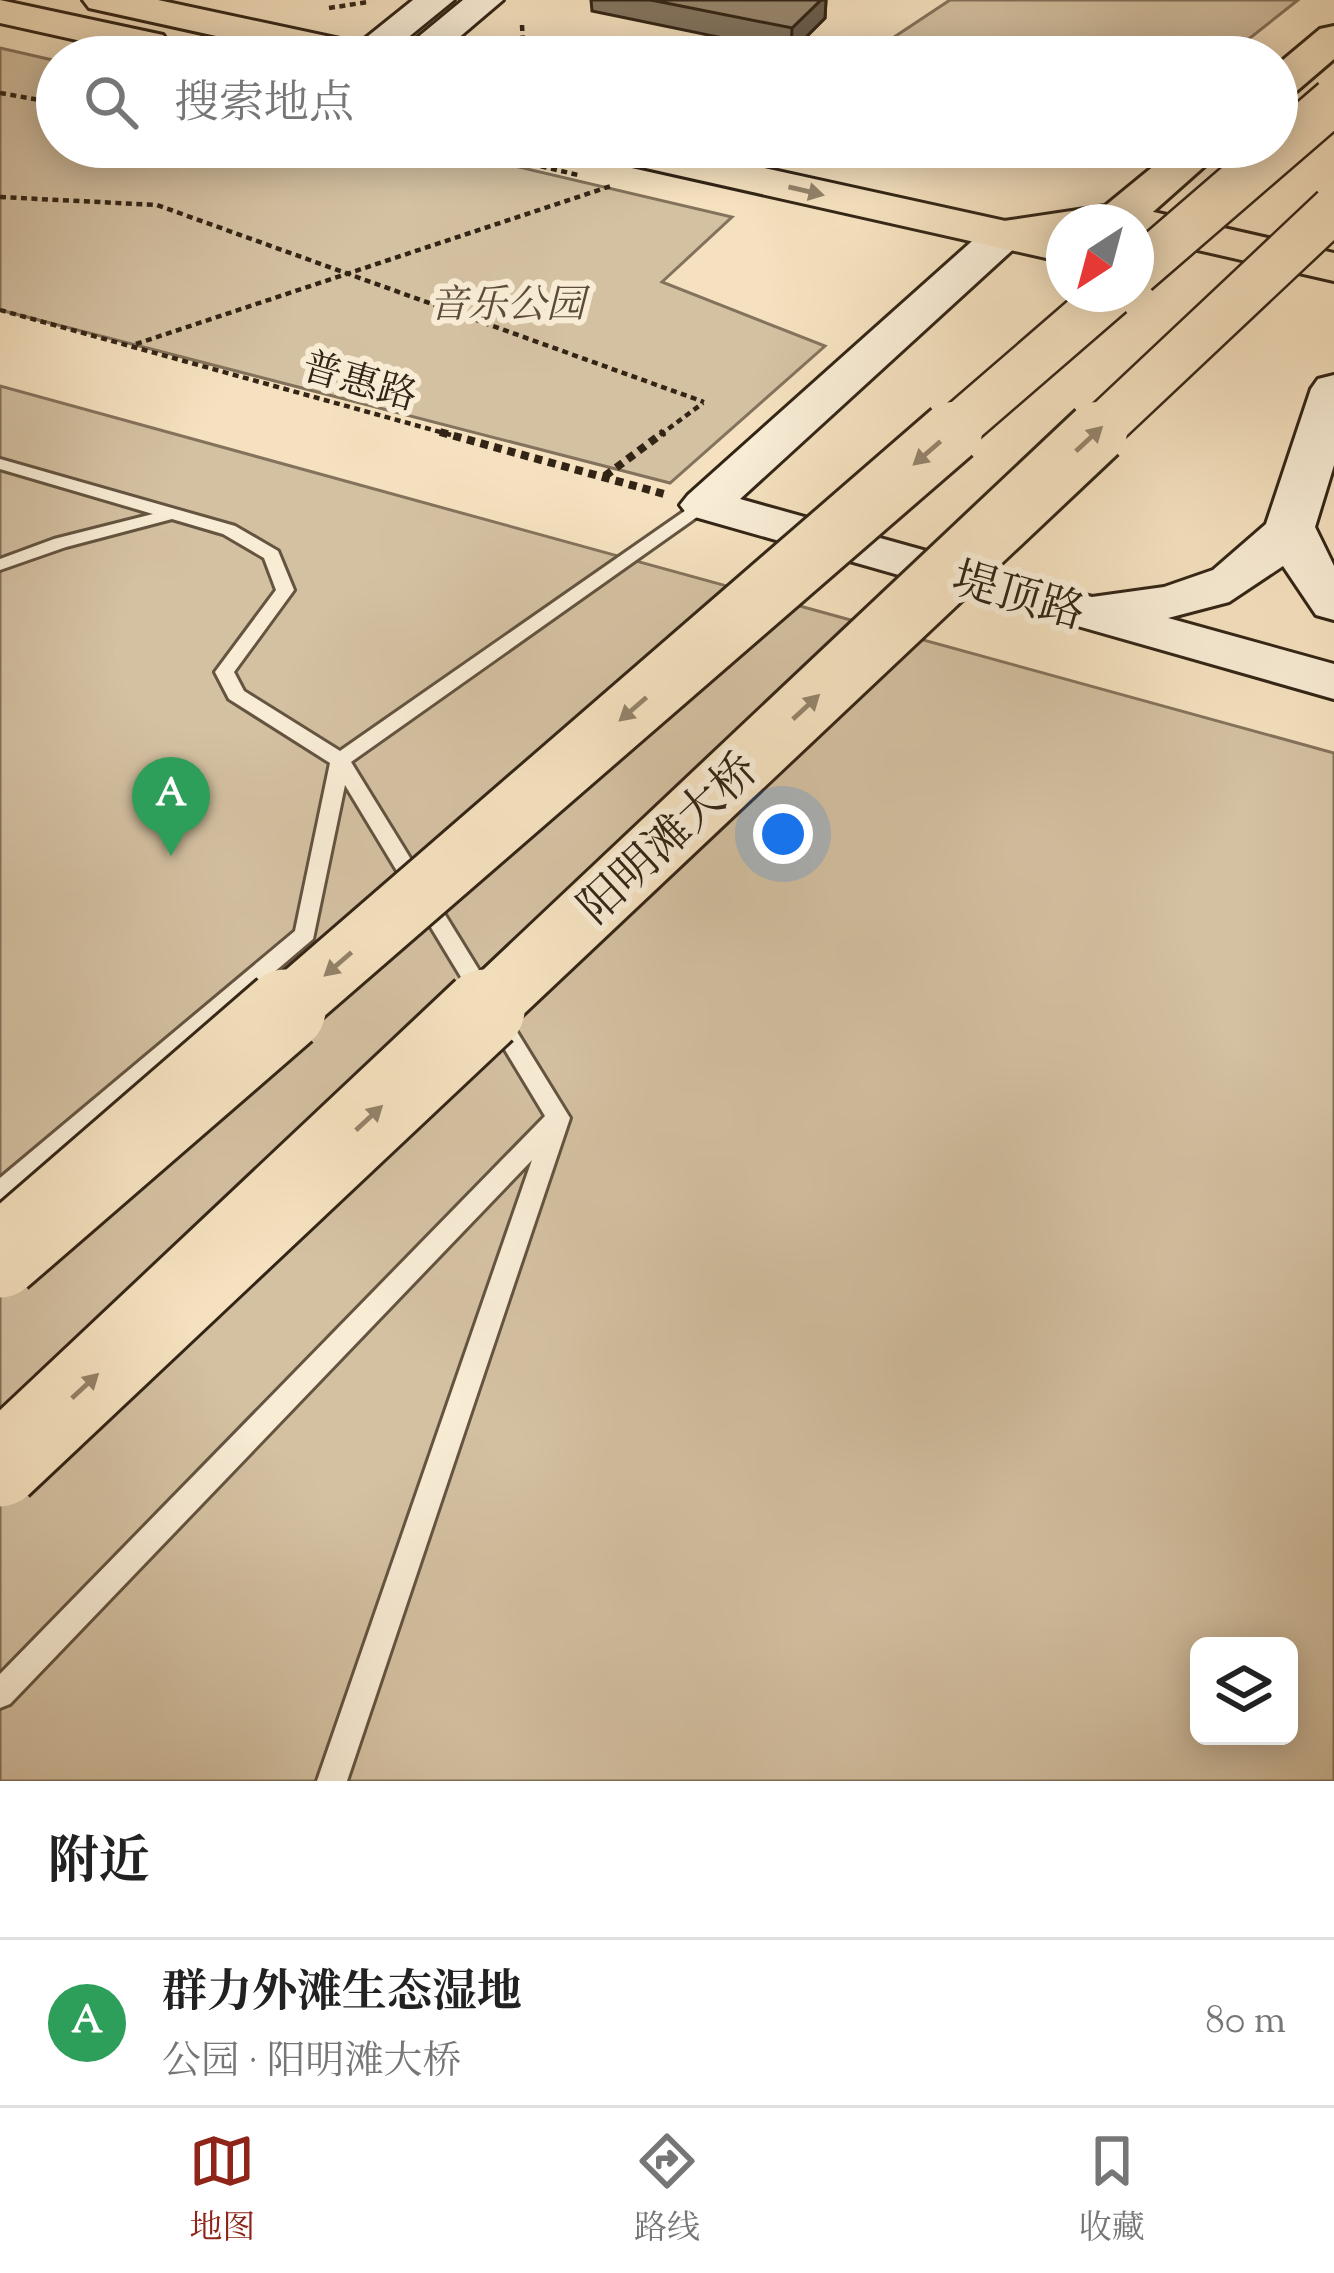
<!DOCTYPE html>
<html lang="zh">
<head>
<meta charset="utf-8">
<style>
  body { margin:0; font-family:"Sorts Mill Goudy","Noto Serif SC",serif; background:#f2f2f2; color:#222 }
  .controls { position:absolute; right:36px; bottom:36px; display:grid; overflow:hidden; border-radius:18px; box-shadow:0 6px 30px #0003 }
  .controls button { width:108px; height:108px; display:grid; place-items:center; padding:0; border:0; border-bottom:3px solid #e0e0e0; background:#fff; color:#222; font:60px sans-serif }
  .compass { position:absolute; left:1046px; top:204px; width:108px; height:108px; border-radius:50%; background:#fff; box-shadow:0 6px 30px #0003; rotate:216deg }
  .you { position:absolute; left:783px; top:834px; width:42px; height:42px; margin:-30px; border:9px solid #fff; border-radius:50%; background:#1a73e8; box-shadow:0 0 0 18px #1a73e833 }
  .badge { display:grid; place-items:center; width:78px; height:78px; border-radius:50%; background:#8f2418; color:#fff; font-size:39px; font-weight:700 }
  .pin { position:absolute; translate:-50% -99px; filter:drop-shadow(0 3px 6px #0008) }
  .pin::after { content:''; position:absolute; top:63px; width:42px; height:36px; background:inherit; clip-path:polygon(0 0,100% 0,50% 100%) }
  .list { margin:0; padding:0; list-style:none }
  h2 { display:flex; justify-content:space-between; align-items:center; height:156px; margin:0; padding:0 48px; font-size:51px }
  h2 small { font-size:39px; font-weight:400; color:#767676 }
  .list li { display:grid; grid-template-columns:78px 1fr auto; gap:36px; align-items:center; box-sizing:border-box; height:168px; padding:0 48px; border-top:3px solid #e0e0e0 }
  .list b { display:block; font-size:45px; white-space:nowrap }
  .list p { margin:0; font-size:39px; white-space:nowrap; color:#767676 }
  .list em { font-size:39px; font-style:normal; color:#767676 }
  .icon { flex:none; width:66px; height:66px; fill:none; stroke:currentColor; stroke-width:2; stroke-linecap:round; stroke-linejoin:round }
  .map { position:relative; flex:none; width:1334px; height:1781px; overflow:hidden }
  .search { position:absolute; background:#fff; box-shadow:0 6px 30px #0003; left:36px; right:36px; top:36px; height:132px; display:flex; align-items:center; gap:30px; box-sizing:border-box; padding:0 42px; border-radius:66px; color:#767676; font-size:45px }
  .sheet { height:324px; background:#fff }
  nav { display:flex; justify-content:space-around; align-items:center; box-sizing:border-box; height:168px; border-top:3px solid #e0e0e0; background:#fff; font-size:33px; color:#767676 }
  nav a { display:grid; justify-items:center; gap:6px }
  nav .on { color:#8f2418 }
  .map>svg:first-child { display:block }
  .green { fill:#d4c1a2; stroke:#84735c; stroke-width:3; fill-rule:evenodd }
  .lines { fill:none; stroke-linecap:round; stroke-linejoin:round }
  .service-casing { stroke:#645440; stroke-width:6 }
  .secondary-casing { stroke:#332516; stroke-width:6 }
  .primary-casing { stroke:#332516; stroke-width:6 }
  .trunk-casing { stroke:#332516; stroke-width:6 }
  .path-far1 { stroke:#332516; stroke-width:4.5; stroke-dasharray:6 4.5; stroke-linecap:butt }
  .path { stroke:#332516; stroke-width:8; stroke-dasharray:8 6; stroke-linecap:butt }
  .service { fill:#f8ecd5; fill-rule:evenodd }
  .secondary { fill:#f8ecd5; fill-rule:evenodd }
  .primary { fill:#f5e1bf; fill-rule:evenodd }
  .trunk { fill:#f5e1bf; fill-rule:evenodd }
  .trunk-bridge-far2-casing { stroke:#332516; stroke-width:50; stroke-linecap:butt }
  .trunk-bridge-far1-casing { stroke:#332516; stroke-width:66; stroke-linecap:butt }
  .trunk-bridge-casing { stroke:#332516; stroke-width:87; stroke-linecap:butt }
  .trunk-bridge-far2 { stroke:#f5e1bf; stroke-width:45 }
  .trunk-bridge-far1 { stroke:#f5e1bf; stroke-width:60 }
  .trunk-bridge { stroke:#f5e1bf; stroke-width:81 }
  .wall { fill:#83745f; stroke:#332516; stroke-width:3 }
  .shaded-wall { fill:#6a5e4d; stroke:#332516; stroke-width:3 }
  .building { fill:#98876e; stroke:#332516; stroke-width:3 }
  .oneway { fill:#94836a }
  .labels { text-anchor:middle; stroke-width:12; stroke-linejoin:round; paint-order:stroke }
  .far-park-label { font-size:39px; font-style:italic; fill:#5b4c39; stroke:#f8ecd5 }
  .far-street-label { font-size:39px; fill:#332516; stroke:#f8ecd5 }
  .street-label { font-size:45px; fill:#332516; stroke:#f8ecd5 }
</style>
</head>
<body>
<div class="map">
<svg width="1334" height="1781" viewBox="0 0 1334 1781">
  <rect width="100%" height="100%" fill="#f5e1bf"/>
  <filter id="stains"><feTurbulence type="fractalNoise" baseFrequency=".00167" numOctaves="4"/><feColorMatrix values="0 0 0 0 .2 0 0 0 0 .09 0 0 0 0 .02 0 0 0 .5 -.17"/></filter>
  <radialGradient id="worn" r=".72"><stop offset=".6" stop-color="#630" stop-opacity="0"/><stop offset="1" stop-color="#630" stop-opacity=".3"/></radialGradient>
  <!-- green -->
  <g class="green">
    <path d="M950,0H1298L1226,57H864Z"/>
    <path d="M0,48L57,61V147H433L732,217L662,282L825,346L670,483L0,310Z"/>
    <path d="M0,386L1334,753V1781H0ZM1199,1646H1289V1736H1199Z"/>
  </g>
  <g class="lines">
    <defs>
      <path id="service" d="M0,459L235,526L278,551L294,590L234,672L244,691L340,751L699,501L705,500L714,505L351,762L570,1118L347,1781H317L532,1160L10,1704L0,1708V1674L545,1116L345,785L313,939L8,1199L0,1202V1178L295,931L330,763L229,699L215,672L276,590L264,558L223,534L172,519L66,547L0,570V559L54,539L153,514L0,469Z"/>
      <g id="secondary">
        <path d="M413,0H454L384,57H342Z"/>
        <path d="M463,0H503L436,57H394Z"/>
        <path d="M1004,222L1019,226L1025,235L1019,244L740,499L1092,597L1164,587L1213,570L1266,524L1311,389L1318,379L1334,375V465L1315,527L1334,566V620L1316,615L1283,566L1229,602L1168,618L1334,664V699L688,515L680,505L688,495L989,226Z"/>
      </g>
      <g id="primary">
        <path d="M0,0L163,35L169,44L163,53L149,56L0,23Z"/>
        <path d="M83,0H158L382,48L388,57H311L89,8Z"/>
        <path d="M588,147H669L1064,234V262L610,160L595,156Z"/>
        <path d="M1136,208L1334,253V281L1136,236V222H1113L1120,212Z"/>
      </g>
      <g id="trunk">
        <path d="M1334,26V59L1292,95L1277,99V65L1320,29Z"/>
        <path d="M1177,147H1226L1136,227V222H1064V240L1004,249L988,245L981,235L988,225L1004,221L1105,206Z"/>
      </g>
    </defs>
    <!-- service casing -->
    <use href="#service" class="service-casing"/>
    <!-- secondary casing -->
    <use href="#secondary" class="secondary-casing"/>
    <!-- primary casing -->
    <use href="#primary" class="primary-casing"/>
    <!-- trunk casing -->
    <use href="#trunk" class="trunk-casing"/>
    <!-- path-far1 -->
    <g class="path-far1">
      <path d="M329,8L368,2"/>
      <path d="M522,25L523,45L537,57"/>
      <path d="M0,93L57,103"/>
      <path d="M459,147L578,175"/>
      <path d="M0,197L157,205L704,402"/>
      <path d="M0,310L451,435"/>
      <path d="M136,344L611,186"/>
      <path d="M660,435L703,403"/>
    </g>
    <!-- path -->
    <g class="path">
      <path d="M440,432L664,494"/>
      <path d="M605,476L664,432"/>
    </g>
    <!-- service -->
    <use href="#service" class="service"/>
    <!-- secondary -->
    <use href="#secondary" class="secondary"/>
    <!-- primary -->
    <use href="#primary" class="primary"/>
    <!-- trunk -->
    <use href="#trunk" class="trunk"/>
    <defs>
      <g id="trunk-bridge-far2">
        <path d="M1136,272L1334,101"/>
        <path d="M948,435L1111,294"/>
        <path d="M1094,435L1334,209"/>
      </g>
      <g id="trunk-bridge-far1">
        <path d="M282,1013L952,432"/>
        <path d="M481,1013L1097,432"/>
      </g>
      <g id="trunk-bridge">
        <path d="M0,1257L285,1010"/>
        <path d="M0,1466L484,1010"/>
      </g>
    </defs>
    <!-- trunk-bridge-far2 casing -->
    <use href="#trunk-bridge-far2" class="trunk-bridge-far2-casing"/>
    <!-- trunk-bridge-far1 casing -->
    <use href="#trunk-bridge-far1" class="trunk-bridge-far1-casing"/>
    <!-- trunk-bridge casing -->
    <use href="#trunk-bridge" class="trunk-bridge-casing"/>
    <!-- trunk-bridge-far2 -->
    <use href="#trunk-bridge-far2" class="trunk-bridge-far2"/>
    <!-- trunk-bridge-far1 -->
    <use href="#trunk-bridge-far1" class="trunk-bridge-far1"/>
    <!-- trunk-bridge -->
    <use href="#trunk-bridge" class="trunk-bridge"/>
  </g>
  <!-- wall -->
  <path class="wall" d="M591,0H826L825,18L791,52L592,11Z"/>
  <!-- shaded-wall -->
  <path class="shaded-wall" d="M821,0H826L825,18L791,52L792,28Z"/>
  <!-- building -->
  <path class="building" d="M651,0H821L792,28Z"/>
  <!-- one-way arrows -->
  <defs><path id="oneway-solid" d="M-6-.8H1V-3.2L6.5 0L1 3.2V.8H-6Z" transform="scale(3)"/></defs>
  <g class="oneway">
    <use href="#oneway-solid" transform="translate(806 191) rotate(13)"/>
    <use href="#oneway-solid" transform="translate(1089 439) rotate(-43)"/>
    <use href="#oneway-solid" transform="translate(927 453) rotate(139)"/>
    <use href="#oneway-solid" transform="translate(806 707) rotate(-43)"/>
    <use href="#oneway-solid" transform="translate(633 709) rotate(139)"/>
    <use href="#oneway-solid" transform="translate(338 964) rotate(139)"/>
    <use href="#oneway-solid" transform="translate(369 1118) rotate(-43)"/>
    <use href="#oneway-solid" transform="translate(85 1386) rotate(-43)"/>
  </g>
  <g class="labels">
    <!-- far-park labels -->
    <g class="far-park-label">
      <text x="507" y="317">音乐公园</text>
    </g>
    <!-- far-street labels -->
    <g class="far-street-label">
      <text transform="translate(360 380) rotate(16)" y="14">普惠路</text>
    </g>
    <!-- street labels -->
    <g class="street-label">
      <text transform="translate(1019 594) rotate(16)" y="16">堤顶路</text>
      <text transform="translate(667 837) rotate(-43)" y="16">阳明滩大桥</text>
    </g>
  </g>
  <rect width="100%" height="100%" filter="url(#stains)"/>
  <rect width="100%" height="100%" fill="url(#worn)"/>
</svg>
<div class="controls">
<button><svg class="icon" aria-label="layers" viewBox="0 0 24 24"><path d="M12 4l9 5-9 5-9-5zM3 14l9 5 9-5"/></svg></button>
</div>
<svg class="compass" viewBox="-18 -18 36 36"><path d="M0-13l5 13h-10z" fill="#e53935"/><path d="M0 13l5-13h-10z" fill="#767676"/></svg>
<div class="you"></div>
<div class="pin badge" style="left:171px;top:856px;background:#2e9e5b">A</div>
<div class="search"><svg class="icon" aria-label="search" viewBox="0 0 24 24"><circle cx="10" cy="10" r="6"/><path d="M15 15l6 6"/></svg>搜索地点</div>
</div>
<section class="sheet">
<h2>附近<small></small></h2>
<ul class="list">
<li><span class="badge" style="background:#2e9e5b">A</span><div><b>群力外滩生态湿地</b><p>公园 · 阳明滩大桥</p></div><em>80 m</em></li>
</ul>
</section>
<nav>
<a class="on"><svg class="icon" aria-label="map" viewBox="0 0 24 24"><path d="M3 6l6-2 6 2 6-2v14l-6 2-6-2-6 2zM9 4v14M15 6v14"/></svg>地图</a>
<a><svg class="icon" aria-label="directions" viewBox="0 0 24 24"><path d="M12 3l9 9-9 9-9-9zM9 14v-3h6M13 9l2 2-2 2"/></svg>路线</a>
<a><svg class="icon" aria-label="saved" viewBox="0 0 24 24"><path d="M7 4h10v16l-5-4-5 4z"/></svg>收藏</a>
</nav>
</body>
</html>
